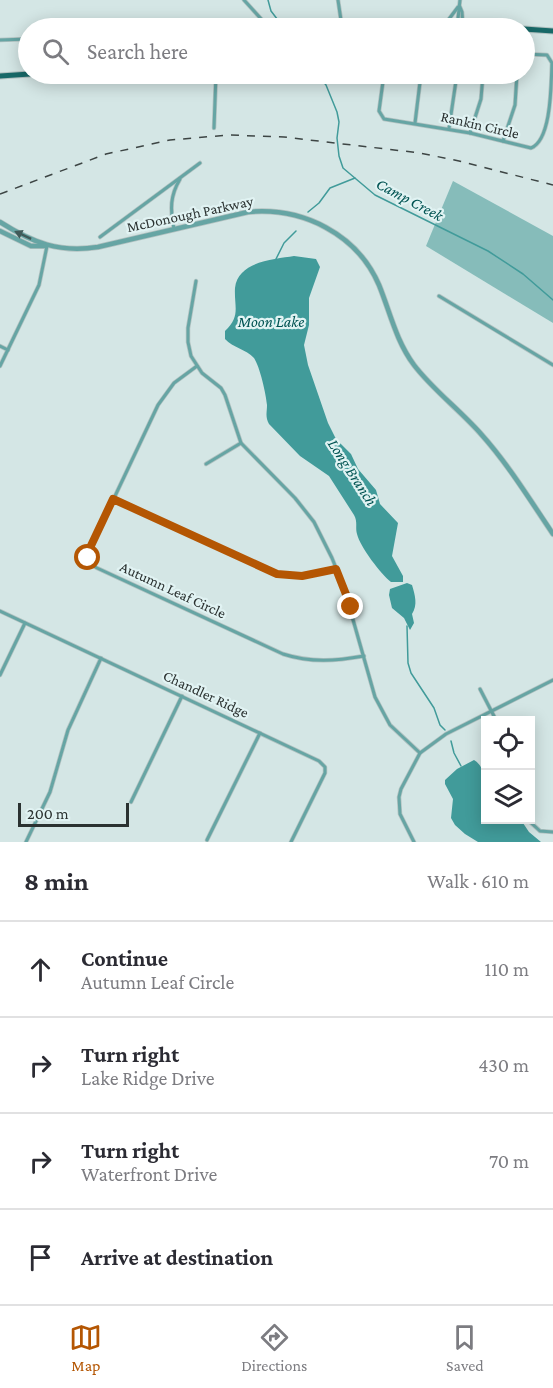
<!DOCTYPE html>
<html lang="en">
<head>
<meta charset="utf-8">
<style>
  body { margin:0; font-family:"Crimson Pro",serif; background:#f2f2f3; color:#2b2b33 }
  .controls { position:absolute; right:18px; bottom:18px; display:grid; overflow:hidden; border-radius:0px; box-shadow:0 3px 15px #0003 }
  .controls button { width:54px; height:54px; display:grid; place-items:center; padding:0; border:0; border-bottom:2px solid #e1e1e2; background:#fff; color:#2b2b33; font:30px sans-serif }
  .scale { position:absolute; left:18px; bottom:15px; width:111px; box-sizing:border-box; padding-left:6px; border:3px solid #2b3231; border-top:0; font-size:16px; line-height:21px; white-space:nowrap; color:#2b3231; -webkit-text-stroke:4px #e1f3f3; paint-order:stroke }
  .stop { position:absolute; width:18px; height:18px; margin:-14px; border:4px solid #b45603; border-radius:50%; background:#fff }
  .stop.end { background:#b45603; border-color:#fff; box-shadow:0 2px 6px #0008 }
  .list { margin:0; padding:0; list-style:none }
  h2 { display:flex; justify-content:space-between; align-items:center; height:78px; margin:0; padding:0 24px; font-size:26px }
  h2 small { font-size:20px; font-weight:400; color:#7c7c81 }
  .list li { display:grid; grid-template-columns:39px 1fr auto; gap:18px; align-items:center; box-sizing:border-box; height:96px; padding:0 24px; border-top:2px solid #e1e1e2 }
  .list b { display:block; font-size:22px; white-space:nowrap }
  .list p { margin:0; font-size:20px; white-space:nowrap; color:#7c7c81 }
  .list em { font-size:20px; font-style:normal; color:#7c7c81 }
  .icon { flex:none; width:33px; height:33px; fill:none; stroke:currentColor; stroke-width:2; stroke-linecap:round; stroke-linejoin:round }
  .map { position:relative; flex:none; width:553px; height:842px; overflow:hidden }
  .search { position:absolute; background:#fff; box-shadow:0 3px 15px #0003; left:18px; right:18px; top:18px; height:66px; display:flex; align-items:center; gap:15px; box-sizing:border-box; padding:0 21px; border-radius:33px; color:#7c7c81; font-size:22px }
  .sheet { height:462px; background:#fff }
  nav { display:flex; justify-content:space-around; align-items:center; box-sizing:border-box; height:84px; border-top:2px solid #e1e1e2; background:#fff; font-size:16px; color:#7c7c81 }
  nav a { display:grid; justify-items:center; gap:3px }
  nav .on { color:#b45603 }
  .map>svg:first-child { display:block }
  .green { fill:#86bcba }
  .water { fill:#419b9a }
  .lines { fill:none; stroke-linecap:round; stroke-linejoin:round }
  .stream { stroke:#419b9a; stroke-width:1.5 }
  .minor-casing { stroke:#b2c2c1; stroke-width:4.5 }
  .tertiary-casing { stroke:#b2c2c1; stroke-width:6 }
  .primary-casing { stroke:#b2c2c1; stroke-width:7 }
  .minor { stroke:#66a5a4; stroke-width:3 }
  .tertiary { stroke:#66a5a4; stroke-width:4.5 }
  .primary { stroke:#176968; stroke-width:5 }
  .rail { stroke:#3d4544; stroke-width:1.5; stroke-dasharray:8 8; stroke-linecap:butt }
  .oneway { fill:#405a59 }
  .route { stroke:#b45603; stroke-width:8 }
  .labels { text-anchor:middle; stroke-width:4.5; stroke-linejoin:round; paint-order:stroke }
  .street-label { font-size:15px; fill:#2b3231; stroke:#e1f3f3 }
  .water-label { font-size:16px; font-style:italic; fill:#005352; stroke:#e1f3f3 }
</style>
</head>
<body>
<div class="map">
<svg width="553" height="842" viewBox="0 0 553 842">
  <rect width="100%" height="100%" fill="#d4e6e5"/>
  <!-- green -->
  <path class="green" d="M453,181L553,236V323L426,246Z"/>
  <!-- water -->
  <g class="water">
    <path d="M294,256L316,259L320,267L309,298V325L304,345L308,365L328,423L336,439L351,454L358,469L376,490L380,504L398,523L392,556L403,576V582H391C381,574 360,547 357,534C355,527 358,522 354,515L329,476L300,456L269,424C265,417 267,412 267,405C266,394 260,367 254,358C246,349 233,348 225,339V331C241,316 234,307 235,288C238,261 275,259 294,256Z"/>
    <path d="M407,583L412,585C415,595 418,605 412,614L414,623L410,630L404,618L392,608L389,595L390,589Z"/>
    <path d="M474,760C491,770 486,802 486,820H521L529,832L541,842H478L465,834L455,825L451,818L453,799L445,784V780L457,769Z"/>
  </g>
  <g class="lines">
    <!-- stream -->
    <g class="stream">
      <path d="M268,0L271,11L284,28"/>
      <path d="M317,74L326,85L337,112L339,122L337,138L339,156L343,168L375,195L488,251L523,274L553,300"/>
      <path d="M308,212L319,203L330,188L355,178"/>
      <path d="M276,259L284,243L296,231"/>
      <path d="M407,626L408,663L411,673L434,708L440,725L445,730"/>
      <path d="M451,741L454,753L461,766"/>
    </g>
    <defs>
      <g id="minor">
        <path d="M244,0L263,21L266,28"/>
        <path d="M338,0L342,27"/>
        <path d="M460,7L462,12L463,28"/>
        <path d="M446,23L458,7"/>
        <path d="M457,28L460,0"/>
        <path d="M0,40L28,39"/>
        <path d="M384,74L379,111L384,119L470,133L531,148C552,140 551,82 552,63L547,55L524,54"/>
        <path d="M415,123L421,74"/>
        <path d="M214,128L216,74"/>
        <path d="M449,128L457,74"/>
        <path d="M470,133L481,99L483,74"/>
        <path d="M503,141L515,105L517,74"/>
        <path d="M174,229C170,209 170,196 180,179"/>
        <path d="M100,237L200,163"/>
        <path d="M196,281L188,328V342L191,356L202,373L221,388L225,395L241,443L295,498L314,522L332,558L344,588L375,697L390,725L420,753"/>
        <path d="M439,296L553,365"/>
        <path d="M0,346L8,350"/>
        <path d="M0,366L39,285L47,246"/>
        <path d="M197,366L174,383L158,405L90,549C86,558 89,564 97,568L283,654C311,663 336,661 364,656"/>
        <path d="M206,464L241,443"/>
        <path d="M113,499L277,574L302,576L336,569"/>
        <path d="M0,611L319,761L325,767V773L291,842"/>
        <path d="M0,675L25,623"/>
        <path d="M480,689L496,720"/>
        <path d="M131,802L182,696"/>
        <path d="M528,820L540,831L553,832"/>
        <path d="M207,840L260,733"/>
        <path d="M26,842L50,792L68,730L101,658"/>
        <path d="M414,842L400,814L399,797L401,789L420,753L446,734L553,680"/>
      </g>
      <g id="tertiary">
        <path d="M0,222C33,243 59,253 98,247L248,212C303,207 357,234 379,285C390,312 396,341 414,365C433,390 460,410 481,434C508,464 530,500 553,534"/>
        <path d="M0,231L31,246H45"/>
      </g>
      <g id="primary">
        <path d="M341,28L413,23L515,28"/>
        <path d="M524,29L553,31"/>
        <path d="M0,76L30,74"/>
      </g>
    </defs>
    <!-- minor casing -->
    <use href="#minor" class="minor-casing"/>
    <!-- tertiary casing -->
    <use href="#tertiary" class="tertiary-casing"/>
    <!-- primary casing -->
    <use href="#primary" class="primary-casing"/>
    <!-- minor -->
    <use href="#minor" class="minor"/>
    <!-- tertiary -->
    <use href="#tertiary" class="tertiary"/>
    <!-- primary -->
    <use href="#primary" class="primary"/>
    <!-- rail -->
    <path class="rail" d="M0,194L106,154L170,140L229,135L284,137L420,153L459,161L553,185"/>
  </g>
  <!-- one-way arrows -->
  <defs><path id="oneway-solid" d="M-6-.8H1V-3.2L6.5 0L1 3.2V.8H-6Z" transform="scale(1.5)"/></defs>
  <use class="oneway" href="#oneway-solid" transform="translate(23 235) rotate(-155)"/>
  <g class="lines">
    <!-- route -->
    <path class="route" d="M88,558V552L113,499L277,574L302,576L336,569L351,607"/>
  </g>
  <g class="labels">
    <!-- street labels -->
    <g class="street-label">
      <text transform="translate(480 125) rotate(13)" y="5">Rankin Circle</text>
      <text transform="translate(190 214) rotate(-12)" y="5">McDonough Parkway</text>
      <text transform="translate(173 590) rotate(25)" y="5">Autumn Leaf Circle</text>
      <text transform="translate(206 694) rotate(25)" y="5">Chandler Ridge</text>
    </g>
    <!-- water labels -->
    <g class="water-label">
      <text transform="translate(410 199) rotate(28)" y="6">Camp Creek</text>
      <text x="271" y="327">Moon Lake</text>
      <text transform="translate(353 472) rotate(57)" y="6">Long Branch</text>
    </g>
  </g>
</svg>
<div class="controls">
<button><svg class="icon" aria-label="locate" viewBox="0 0 24 24"><circle cx="12" cy="12" r="6"/><path d="M12 2v4M12 18v4M2 12h4M18 12h4"/></svg></button>
<button><svg class="icon" aria-label="layers" viewBox="0 0 24 24"><path d="M12 4l9 5-9 5-9-5zM3 14l9 5 9-5"/></svg></button>
</div>
<div class="scale">200 m</div>
<div class="stop" style="left:88px;top:558px"></div>
<div class="stop end" style="left:351px;top:607px"></div>
<div class="search"><svg class="icon" aria-label="search" viewBox="0 0 24 24"><circle cx="10" cy="10" r="6"/><path d="M15 15l6 6"/></svg>Search here</div>
</div>
<section class="sheet">
<h2>8 min<small>Walk · 610 m</small></h2>
<ul class="list">
<li><svg class="icon" aria-label="ahead" viewBox="0 0 24 24"><path d="M12 20V5M6 11l6-6 6 6"/></svg><div><b>Continue</b><p>Autumn Leaf Circle</p></div><em>110 m</em></li>
<li><svg class="icon" aria-label="right" viewBox="0 0 24 24"><path d="M7 20v-9h11M14 6l5 5-5 5"/></svg><div><b>Turn right</b><p>Lake Ridge Drive</p></div><em>430 m</em></li>
<li><svg class="icon" aria-label="right" viewBox="0 0 24 24"><path d="M7 20v-9h11M14 6l5 5-5 5"/></svg><div><b>Turn right</b><p>Waterfront Drive</p></div><em>70 m</em></li>
<li><svg class="icon" aria-label="arrive" viewBox="0 0 24 24"><path d="M6 21V4h12l-3 4 3 4H6"/></svg><div><b>Arrive at destination</b></div></li>
</ul>
</section>
<nav>
<a class="on"><svg class="icon" aria-label="map" viewBox="0 0 24 24"><path d="M3 6l6-2 6 2 6-2v14l-6 2-6-2-6 2zM9 4v14M15 6v14"/></svg>Map</a>
<a><svg class="icon" aria-label="directions" viewBox="0 0 24 24"><path d="M12 3l9 9-9 9-9-9zM9 14v-3h6M13 9l2 2-2 2"/></svg>Directions</a>
<a><svg class="icon" aria-label="saved" viewBox="0 0 24 24"><path d="M7 4h10v16l-5-4-5 4z"/></svg>Saved</a>
</nav>
</body>
</html>
